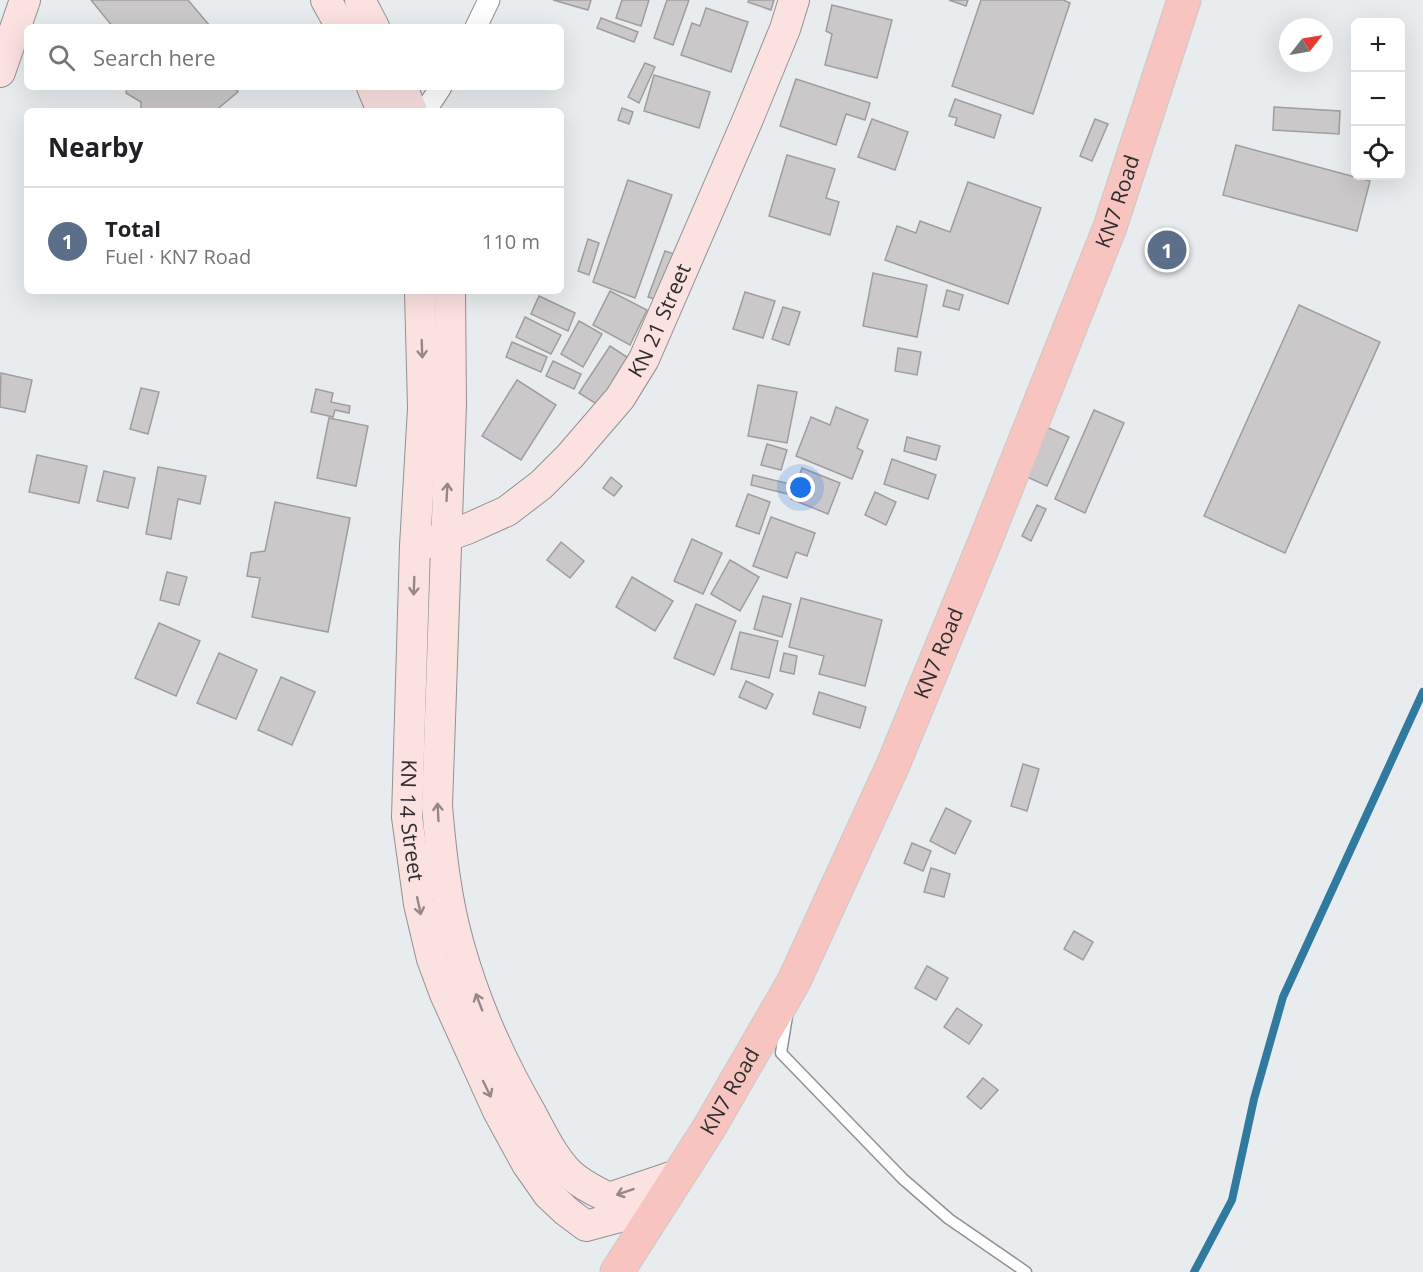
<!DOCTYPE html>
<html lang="en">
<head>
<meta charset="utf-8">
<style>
  body { margin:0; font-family:"Open Sans",sans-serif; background:#f2f2f2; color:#202124 }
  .controls { position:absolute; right:18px; top:18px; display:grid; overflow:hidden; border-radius:9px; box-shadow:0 6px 24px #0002 }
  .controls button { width:54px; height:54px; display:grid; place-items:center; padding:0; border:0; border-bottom:2px solid #e0e0e0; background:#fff; color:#202124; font:30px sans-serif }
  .compass { position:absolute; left:1279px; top:18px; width:54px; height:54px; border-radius:50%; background:#fff; box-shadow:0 6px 24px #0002; rotate:59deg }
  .you { position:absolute; left:801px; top:488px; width:21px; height:21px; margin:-15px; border:4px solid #fff; border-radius:50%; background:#1a73e8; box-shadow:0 0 0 9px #1a73e833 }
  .badge { display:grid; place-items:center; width:39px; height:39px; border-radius:50%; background:#0b8043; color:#fff; font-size:20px; font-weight:700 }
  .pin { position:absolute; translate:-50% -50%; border:3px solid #fff; box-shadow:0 2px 6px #0006 }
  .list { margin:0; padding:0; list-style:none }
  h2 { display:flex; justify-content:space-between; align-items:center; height:78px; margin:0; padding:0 24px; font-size:26px }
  h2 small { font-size:20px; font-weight:400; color:#757577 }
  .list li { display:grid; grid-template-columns:39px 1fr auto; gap:18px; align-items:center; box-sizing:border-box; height:108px; padding:0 24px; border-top:2px solid #e0e0e0 }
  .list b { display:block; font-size:22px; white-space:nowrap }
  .list p { margin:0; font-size:20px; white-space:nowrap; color:#757577 }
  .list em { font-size:20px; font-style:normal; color:#757577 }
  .icon { flex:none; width:33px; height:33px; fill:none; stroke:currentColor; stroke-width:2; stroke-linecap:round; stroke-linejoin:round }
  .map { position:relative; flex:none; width:1423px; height:1272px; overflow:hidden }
  .search { position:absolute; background:#fff; box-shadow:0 6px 24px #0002; left:24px; top:24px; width:540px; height:66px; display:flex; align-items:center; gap:15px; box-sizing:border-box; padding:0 21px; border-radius:9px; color:#757577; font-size:22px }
  .panel { position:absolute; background:#fff; box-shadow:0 6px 24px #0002; left:24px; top:108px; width:540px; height:186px; border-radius:9px }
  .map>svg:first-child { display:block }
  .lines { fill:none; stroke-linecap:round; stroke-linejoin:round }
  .stream { stroke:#2f7a9e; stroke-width:8 }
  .building { fill:#cbc8ca; stroke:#a09d9f; stroke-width:1.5 }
  .lane-casing { stroke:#909294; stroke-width:13 }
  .street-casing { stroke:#909294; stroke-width:23 }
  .secondary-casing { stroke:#909294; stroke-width:32 }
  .primary-casing { stroke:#c9c9c9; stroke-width:35 }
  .lane { stroke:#fff; stroke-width:10 }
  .street { stroke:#fff; stroke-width:21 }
  .secondary { stroke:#fbe1e0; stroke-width:30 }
  .primary { stroke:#f8c4c0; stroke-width:33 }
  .oneway { stroke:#948888 }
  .labels { text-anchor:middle; stroke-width:4.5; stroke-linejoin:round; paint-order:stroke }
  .street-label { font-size:21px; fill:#2e2e2f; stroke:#fff }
</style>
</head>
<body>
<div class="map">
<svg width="1423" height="1272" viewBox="0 0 1423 1272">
  <rect width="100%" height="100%" fill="#e9ecee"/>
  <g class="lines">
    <!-- stream -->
    <path class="stream" d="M1194,1272L1232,1200L1254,1099L1283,997L1423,692"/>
  </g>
  <!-- building -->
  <g class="building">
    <path d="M91,0H188L210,26L113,27Z"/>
    <path d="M553,0H591L588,10Z"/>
    <path d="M622,0H649L641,26L616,18Z"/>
    <path d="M667,0H689L673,45L654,38Z"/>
    <path d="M749,0H774L771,10L748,2Z"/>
    <path d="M949,0H968L966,6Z"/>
    <path d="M981,0H1063L1070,3L1033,114L952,86Z"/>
    <path d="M832,5L892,20L877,78L825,65L832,34L826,31Z"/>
    <path d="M706,8L748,22L731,72L681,55L692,23L700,26Z"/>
    <path d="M601,18L638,32L634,42L597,28Z"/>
    <path d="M645,63L655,67L639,103L628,97Z"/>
    <path d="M654,75L710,92L699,128L644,111Z"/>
    <path d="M796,79L870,103L865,120L846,114L836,145L780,126Z"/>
    <path d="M127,87H234L238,92L215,111H141V102L126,93Z"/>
    <path d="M955,99L1001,115L994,138L955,125L957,118L949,116Z"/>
    <path d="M1274,107L1340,111L1339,134L1273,130Z"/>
    <path d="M622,108L633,112L629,124L618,120Z"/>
    <path d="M872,119L908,132L895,170L858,157Z"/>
    <path d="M1095,119L1108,124L1092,161L1080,156Z"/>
    <path d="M1236,145L1370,181L1357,231L1223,195Z"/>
    <path d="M787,155L835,169L826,198L839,202L830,235L769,216Z"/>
    <path d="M628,180L672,195L635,298L593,282Z"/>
    <path d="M968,182L1041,208L1008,304L885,260L897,226L916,233L920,221L950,232Z"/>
    <path d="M588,239L599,243L589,275L578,271Z"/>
    <path d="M665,251L680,256L663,302L648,297Z"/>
    <path d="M873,273L927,285L917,337L863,326Z"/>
    <path d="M947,290L963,295L959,310L943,306Z"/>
    <path d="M610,291L647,310L630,345L593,325Z"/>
    <path d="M745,292L775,301L763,338L733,329Z"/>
    <path d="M539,296L575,313L568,331L531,314Z"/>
    <path d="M1299,305L1380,342L1285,553L1204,516Z"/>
    <path d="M783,307L800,312L789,345L772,339Z"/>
    <path d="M525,317L561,335L551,354L516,337Z"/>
    <path d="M579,321L602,334L583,367L561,354Z"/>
    <path d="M512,342L547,357L541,372L506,357Z"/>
    <path d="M610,346L633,361L603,408L579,393Z"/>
    <path d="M898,348L921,352L917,375L895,371Z"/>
    <path d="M553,361L581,374L574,389L546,376Z"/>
    <path d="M1,373L32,380L25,412L0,407Z"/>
    <path d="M517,380L556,405L521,460L482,436Z"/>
    <path d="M758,385L797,392L787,443L748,436Z"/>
    <path d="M141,388L159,392L148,434L130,429Z"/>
    <path d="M316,389L333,393L331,402L350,406L349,413L335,410L333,417L311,412Z"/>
    <path d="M836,407L868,420L857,448L863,451L852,479L796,456L811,417L830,425Z"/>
    <path d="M1094,410L1124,423L1085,513L1055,499Z"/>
    <path d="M329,418L368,426L356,486L317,478Z"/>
    <path d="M1035,422L1069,437L1047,486L1014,471Z"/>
    <path d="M907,437L940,446L936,460L904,451Z"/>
    <path d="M767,444L787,450L781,470L761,465Z"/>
    <path d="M37,455L87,466L79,503L29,492Z"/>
    <path d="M892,459L936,475L928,499L884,484Z"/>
    <path d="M158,467L206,476L200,504L178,499L171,539L146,534Z"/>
    <path d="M802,468L840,483L828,514L791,499Z"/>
    <path d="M104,471L135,478L128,508L97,501Z"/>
    <path d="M753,475L790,484L788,494L751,485Z"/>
    <path d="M611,477L622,486L614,496L603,488Z"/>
    <path d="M875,492L896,502L886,525L865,515Z"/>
    <path d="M748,494L770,502L759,534L736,526Z"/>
    <path d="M275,502L350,518L328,632L252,617L260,578L247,576L251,553L265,551Z"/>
    <path d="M1037,505L1046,509L1031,541L1022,536Z"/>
    <path d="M771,517L815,533L807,556L796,552L787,578L753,566Z"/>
    <path d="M692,539L722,553L703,594L674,581Z"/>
    <path d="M561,542L584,561L570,578L547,560Z"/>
    <path d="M730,560L759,577L740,611L711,594Z"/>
    <path d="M167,572L187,577L179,605L160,600Z"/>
    <path d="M632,577L673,601L655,631L616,607Z"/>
    <path d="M763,596L791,604L782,637L754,629Z"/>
    <path d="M801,598L882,620L865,686L819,674L824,656L789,647Z"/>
    <path d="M696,604L736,621L714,675L674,658Z"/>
    <path d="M159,623L200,641L176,696L135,678Z"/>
    <path d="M740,632L778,641L769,678L731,669Z"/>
    <path d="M219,653L257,670L236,719L197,703Z"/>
    <path d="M784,653L797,656L794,674L780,671Z"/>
    <path d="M281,677L315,692L292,745L258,730Z"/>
    <path d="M746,681L773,694L766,709L739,697Z"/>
    <path d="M819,692L866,707L860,728L813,714Z"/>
    <path d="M1023,764L1039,769L1027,811L1011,806Z"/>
    <path d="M946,808L971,821L955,854L930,841Z"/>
    <path d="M912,843L931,851L923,871L904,863Z"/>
    <path d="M931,868L950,874L944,897L924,892Z"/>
    <path d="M1074,931L1093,942L1083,960L1064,949Z"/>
    <path d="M927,966L948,978L936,1000L915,988Z"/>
    <path d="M957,1008L982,1025L969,1044L944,1027Z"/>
    <path d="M983,1078L998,1090L981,1109L967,1097Z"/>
  </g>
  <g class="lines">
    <defs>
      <path id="lane" d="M787,1016L781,1053L903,1179L949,1219L1026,1272"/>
      <g id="street">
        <path d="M476,27L489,0"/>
        <path d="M425,111L441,87"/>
      </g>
      <g id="secondary">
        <path d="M326,0L341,27"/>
        <path d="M360,0L374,27"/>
        <path d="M0,72L25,0"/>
        <path d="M372,87L382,111"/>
        <path d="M402,87L412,111"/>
        <path id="s1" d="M420,291L423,408L415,546L407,817L419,904L432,959L445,994L498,1111L527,1164L548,1194L566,1211L586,1226L660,1206"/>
        <path d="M450,291L451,404L437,806C441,852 446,900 459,945C475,1003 501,1061 531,1113C541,1132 552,1155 567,1171C578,1183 595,1191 609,1198L680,1174"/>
        <path id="s2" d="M427,543L467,529L507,511L541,485L570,456L620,398L644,359L748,119L785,29L794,0"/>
      </g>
      <g id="primary">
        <path id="s3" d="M617,1272L709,1128L794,981L893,765L984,544L1110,227L1184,0"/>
      </g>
    </defs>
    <!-- lane casing -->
    <use href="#lane" class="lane-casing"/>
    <!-- street casing -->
    <use href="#street" class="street-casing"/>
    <!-- secondary casing -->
    <use href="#secondary" class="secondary-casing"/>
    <!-- primary casing -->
    <use href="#primary" class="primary-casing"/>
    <!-- lane -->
    <use href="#lane" class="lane"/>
    <!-- street -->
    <use href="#street" class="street"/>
    <!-- secondary -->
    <use href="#secondary" class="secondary"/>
    <!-- primary -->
    <use href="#primary" class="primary"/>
  </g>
  <!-- one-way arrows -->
  <defs><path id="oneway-shaft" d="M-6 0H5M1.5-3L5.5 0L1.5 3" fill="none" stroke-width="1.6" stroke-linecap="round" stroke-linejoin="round" transform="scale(1.5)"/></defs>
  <g class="oneway">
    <use href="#oneway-shaft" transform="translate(422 349) rotate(88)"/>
    <use href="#oneway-shaft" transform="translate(447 492) rotate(-87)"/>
    <use href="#oneway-shaft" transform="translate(414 586) rotate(92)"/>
    <use href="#oneway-shaft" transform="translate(438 812) rotate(-93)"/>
    <use href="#oneway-shaft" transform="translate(419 906) rotate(78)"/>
    <use href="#oneway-shaft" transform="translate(479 1002) rotate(-111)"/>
    <use href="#oneway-shaft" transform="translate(487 1089) rotate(64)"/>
    <use href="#oneway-shaft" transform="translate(625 1192) rotate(161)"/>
  </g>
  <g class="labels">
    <!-- street labels -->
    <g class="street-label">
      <text dy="7" stroke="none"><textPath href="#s3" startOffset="1185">KN7 Road</textPath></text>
      <text dy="7" stroke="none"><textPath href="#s2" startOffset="334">KN 21 Street</textPath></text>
      <text dy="7" stroke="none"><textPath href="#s3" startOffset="699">KN7 Road</textPath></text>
      <text dy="7" stroke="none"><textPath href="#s1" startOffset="530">KN 14 Street</textPath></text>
      <text dy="7" stroke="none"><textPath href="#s3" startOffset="213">KN7 Road</textPath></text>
    </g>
  </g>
</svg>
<div class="controls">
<button>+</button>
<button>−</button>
<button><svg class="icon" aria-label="locate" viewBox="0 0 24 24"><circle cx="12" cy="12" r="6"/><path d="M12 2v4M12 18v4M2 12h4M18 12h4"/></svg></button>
</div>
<svg class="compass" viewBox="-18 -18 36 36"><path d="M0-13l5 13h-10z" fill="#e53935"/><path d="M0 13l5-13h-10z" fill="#757577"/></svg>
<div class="you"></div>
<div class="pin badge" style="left:1167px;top:250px;background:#5c6f8a">1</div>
<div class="search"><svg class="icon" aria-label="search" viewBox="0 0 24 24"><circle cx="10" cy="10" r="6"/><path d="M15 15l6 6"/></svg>Search here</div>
<section class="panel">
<h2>Nearby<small></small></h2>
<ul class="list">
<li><span class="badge" style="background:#5c6f8a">1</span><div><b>Total</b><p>Fuel · KN7 Road</p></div><em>110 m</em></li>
</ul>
</section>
</div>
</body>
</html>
